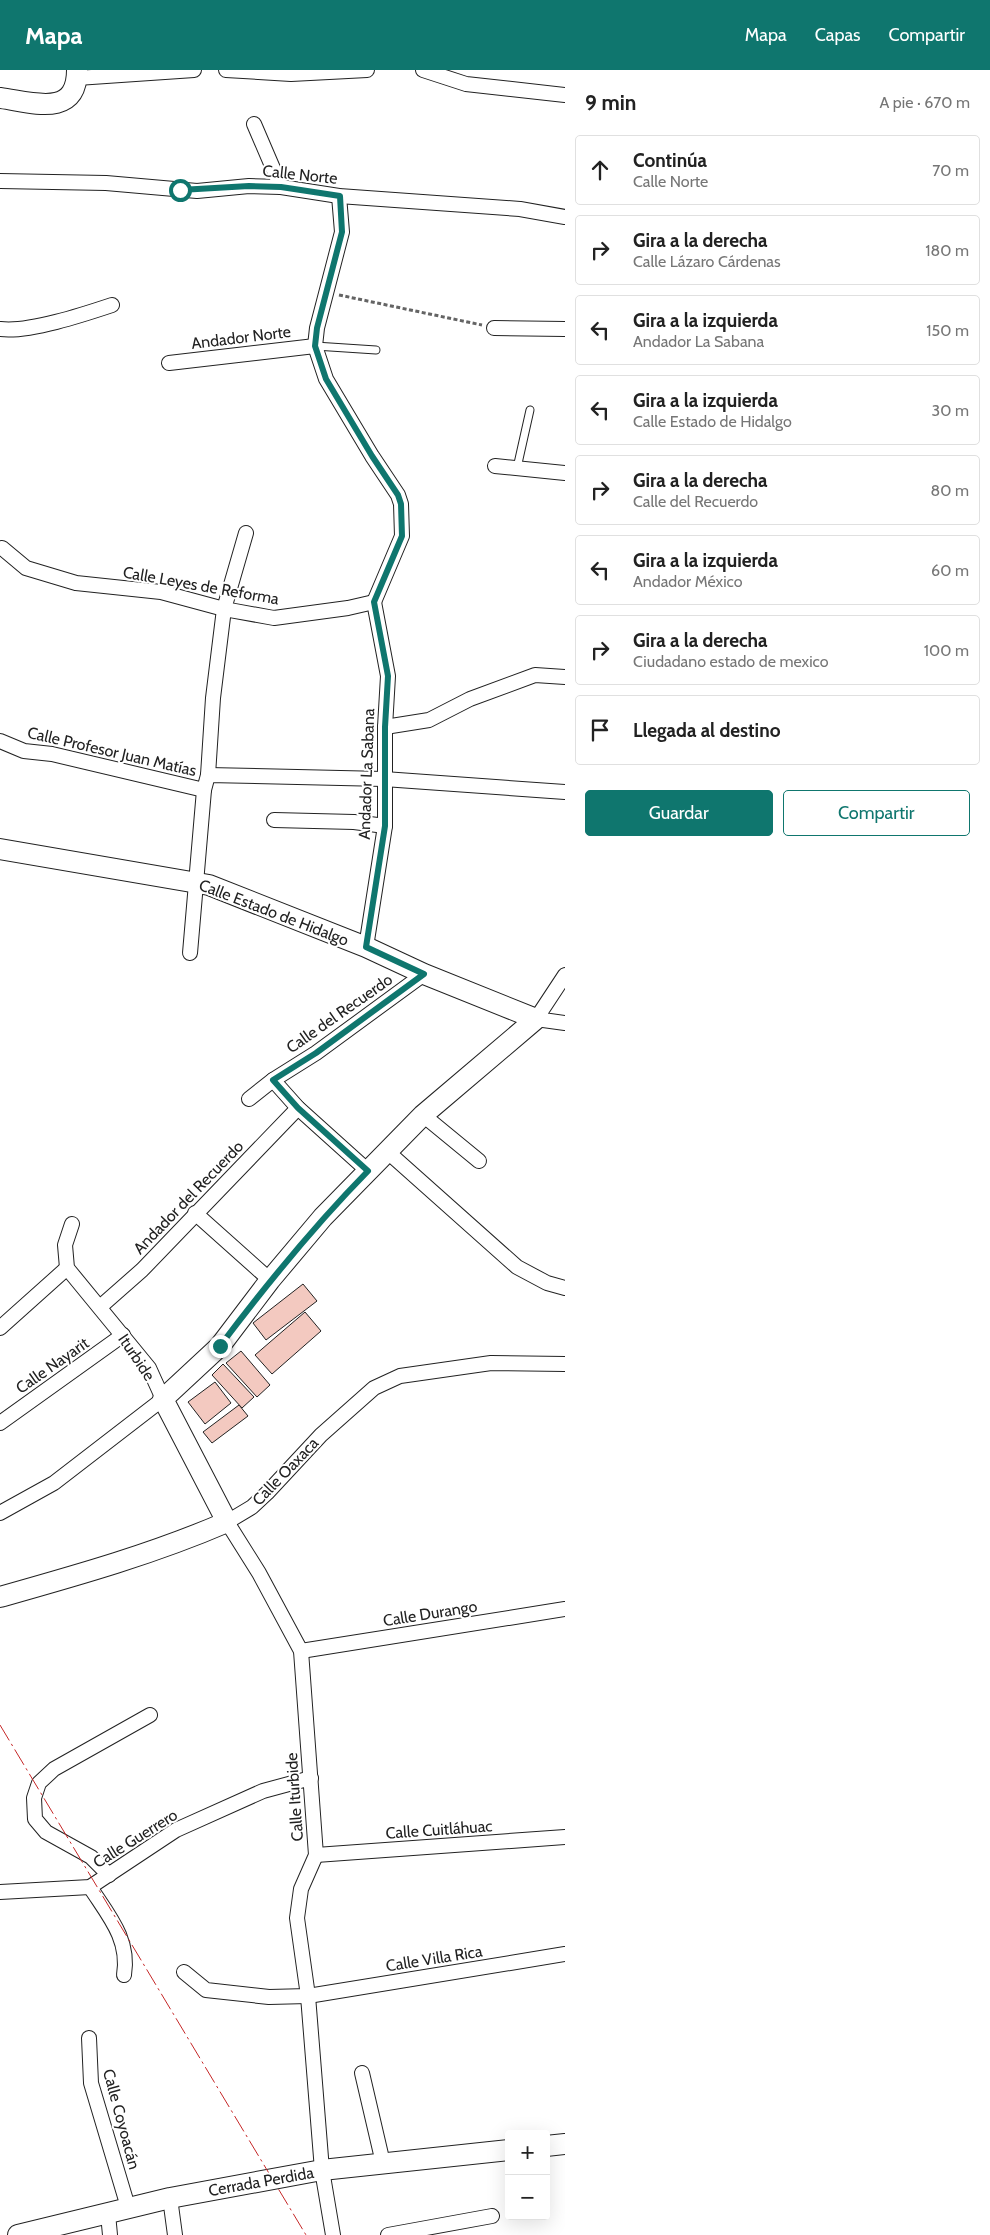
<!DOCTYPE html>
<html lang="es">
<head>
<meta charset="utf-8">
<style>
  body { margin:0; font-family:Cabin,sans-serif; background:#f2f2f2; color:#222 }
  .controls { position:absolute; right:15px; bottom:15px; display:grid; overflow:hidden; border-radius:5px; box-shadow:0 5px 20px #0002 }
  .controls button { width:45px; height:45px; display:grid; place-items:center; padding:0; border:0; border-bottom:1px solid #e0e0e0; background:#fff; color:#222; font:25px sans-serif }
  .stop { position:absolute; width:15px; height:15px; margin:-11px; border:4px solid #0f766e; border-radius:50%; background:#fff }
  .stop.end { background:#0f766e; border-color:#fff; box-shadow:0 1px 5px #0008 }
  .list { margin:0; padding:0; list-style:none }
  h2 { display:flex; justify-content:space-between; align-items:center; height:65px; margin:0; padding:0 20px; font-size:21px }
  h2 small { font-size:16px; font-weight:400; color:#767676 }
  .list li { display:grid; grid-template-columns:32px 1fr auto; gap:15px; align-items:center; box-sizing:border-box; height:70px; margin:0 10px 10px; padding:0 10px; border:1px solid #e0e0e0; border-radius:5px }
  .list b { display:block; font-size:19px; white-space:nowrap }
  .list p { margin:0; font-size:16px; white-space:nowrap; color:#767676 }
  .list em { font-size:16px; font-style:normal; color:#767676 }
  .actions { display:flex; gap:10px; padding:15px 20px }
  .actions a { flex:1; padding:11px 0; border:1px solid #0f766e; border-radius:5px; text-align:center; font-size:18px; color:#0f766e }
  .actions .main { background:#0f766e; color:#fff }
  .icon { flex:none; width:28px; height:28px; fill:none; stroke:currentColor; stroke-width:2; stroke-linecap:round; stroke-linejoin:round }
  .map { position:relative; flex:none; width:565px; height:2165px; overflow:hidden }
  header { display:flex; align-items:center; gap:30px; box-sizing:border-box; height:70px; padding:0 25px; background:#0f766e; color:#fff }
  header strong { font-size:24px }
  nav { display:flex; gap:28px; margin-inline-start:auto; font-size:18px }
  main { display:flex }
  aside { flex:1; background:#fff }
  .map>svg:first-child { display:block }
  .building { fill:#f3c9c0; stroke:#222 }
  .lines { fill:none; stroke-linecap:round; stroke-linejoin:round }
  .lane-casing { stroke:#222; stroke-width:9 }
  .street-casing { stroke:#222; stroke-width:16 }
  .secondary-casing { stroke:#222; stroke-width:22 }
  .path { stroke:#646464; stroke-width:3; stroke-dasharray:4 2.5; stroke-linecap:butt }
  .lane { stroke:#fff; stroke-width:7 }
  .street { stroke:#fff; stroke-width:14 }
  .secondary { stroke:#fff; stroke-width:20 }
  .power { stroke:#c62828; stroke-width:1; stroke-dasharray:18 4 2.5 4; stroke-linecap:butt }
  .route { stroke:#0f766e; stroke-width:6 }
  .labels { text-anchor:middle; stroke-width:4; stroke-linejoin:round; paint-order:stroke }
  .street-label { font-size:16px; fill:#222; stroke:#fff }
</style>
</head>
<body>
<header>
<strong>Mapa</strong>
<nav><a>Mapa</a><a>Capas</a><a>Compartir</a></nav>
</header>
<main>
<div class="map">
<svg width="565" height="2165" viewBox="0 0 565 2165">
  <rect width="100%" height="100%" fill="#fff"/>
  <!-- building -->
  <g class="building">
    <path d="M303,1214L317,1231L266,1270L253,1253Z"/>
    <path d="M305,1242L321,1261L272,1304L255,1285Z"/>
    <path d="M241,1281L270,1315L257,1327L226,1293Z"/>
    <path d="M223,1294L254,1327L242,1338L212,1305Z"/>
    <path d="M215,1312L231,1333L205,1354L188,1332Z"/>
    <path d="M239,1335L248,1346L212,1373L203,1362Z"/>
  </g>
  <g class="lines">
    <defs>
      <g id="lane">
        <path d="M315,276L376,280"/>
        <path d="M517,398L530,340"/>
      </g>
      <g id="street">
        <path d="M226,0L291,4L367,0"/>
        <path d="M423,0L466,14L565,25"/>
        <path d="M77,8L194,0"/>
        <path d="M254,54L281,117"/>
        <path d="M0,111L106,113L197,121L249,116L281,117L339,126L520,139L565,147"/>
        <path d="M339,126L342,162L317,258L315,276L326,309L372,386L398,425L401,434L402,466L374,532"/>
        <path d="M494,258L565,259"/>
        <path d="M0,259C28,263 85,244 112,235"/>
        <path d="M169,293L315,276"/>
        <path d="M495,396L565,403"/>
        <path d="M2,478L26,498L76,513L161,522L224,539L274,548L348,538L374,532"/>
        <path d="M385,657L429,650L470,629L535,605L565,607"/>
        <path d="M0,671L24,681L52,684L204,720L208,705L384,709L565,722"/>
        <path d="M208,705L213,628L224,539L246,463"/>
        <path d="M274,750L354,752L385,756"/>
        <path d="M366,877L385,756V657L388,606L374,532"/>
        <path d="M190,883L204,720"/>
        <path d="M565,905L536,949L565,953"/>
        <path d="M273,1010L298,1038L368,1101"/>
        <path d="M249,1029L273,1010L316,983L424,904"/>
        <path d="M423,1045L479,1091"/>
        <path d="M389,1083L517,1197L547,1213L565,1218"/>
        <path d="M195,1143L270,1210"/>
        <path d="M100,1237L142,1200L298,1038"/>
        <path d="M0,1258L67,1198"/>
        <path d="M0,1353L123,1265"/>
        <path d="M0,1443L54,1413L163,1329L149,1298L67,1198L65,1175L72,1154"/>
        <path d="M301,1581L565,1539"/>
        <path d="M316,1785L565,1767"/>
        <path d="M109,1805L91,1787L46,1762L35,1749L34,1728L39,1713L54,1699L150,1645"/>
        <path d="M90,1817C108,1845 130,1869 124,1905"/>
        <path d="M0,1822L90,1817L176,1760L263,1721L311,1708"/>
        <path d="M184,1902L206,1920L269,1927L308,1926L565,1884"/>
        <path d="M89,1968L91,2013L128,2137"/>
        <path d="M362,2003L383,2093"/>
        <path d="M170,2128L175,2165"/>
        <path d="M108,2144L110,2165"/>
        <path d="M333,2165L322,2100L308,1926L297,1848L301,1819L316,1785L301,1581L259,1503L227,1452L252,1437L267,1423L321,1365L374,1318L400,1306L491,1293L565,1294"/>
        <path d="M388,2165L492,2146"/>
      </g>
      <g id="secondary">
        <path d="M0,28C31,32 77,49 77,0"/>
        <path d="M0,779L209,815L366,877L424,904L536,949L423,1045L323,1147L270,1210L220,1276L163,1329L227,1452C153,1484 78,1505 0,1527"/>
        <path d="M546,2076L565,2074"/>
        <path d="M18,2165L170,2128L322,2100L509,2080"/>
      </g>
    </defs>
    <!-- lane casing -->
    <use href="#lane" class="lane-casing"/>
    <!-- street casing -->
    <use href="#street" class="street-casing"/>
    <!-- secondary casing -->
    <use href="#secondary" class="secondary-casing"/>
    <!-- path -->
    <path class="path" d="M339,225L482,255"/>
    <!-- lane -->
    <use href="#lane" class="lane"/>
    <!-- street -->
    <use href="#street" class="street"/>
    <!-- secondary -->
    <use href="#secondary" class="secondary"/>
    <!-- power -->
    <path class="power" d="M0,1655L306,2165"/>
  </g>
  <g class="lines">
    <!-- route -->
    <path class="route" d="M180,120L249,116L281,117L340,126L342,162L317,258L315,276L326,309L372,386L398,425L401,434L402,466L374,532L388,606L385,657V756L366,877L424,904L316,983L273,1010L298,1038L368,1101C314,1156 266,1215 220,1276"/>
  </g>
  <g class="labels">
    <!-- street labels -->
    <g class="street-label">
      <text transform="translate(300 104) rotate(6)" y="6">Calle Norte</text>
      <text transform="translate(241 267) rotate(-7)" y="6">Andador Norte</text>
      <text transform="translate(201 515) rotate(10)" y="6">Calle Leyes de Reforma</text>
      <text transform="translate(112 681) rotate(13)" y="6">Calle Profesor Juan Matías</text>
      <text transform="translate(366 704) rotate(-88)" y="6">Andador La Sabana</text>
      <text transform="translate(274 842) rotate(21)" y="6">Calle Estado de Hidalgo</text>
      <text transform="translate(339 943) rotate(-35)" y="6">Calle del Recuerdo</text>
      <text transform="translate(188 1127) rotate(-46)" y="6">Andador del Recuerdo</text>
      <text transform="translate(137 1287) rotate(56)" y="6">Iturbide</text>
      <text transform="translate(52 1295) rotate(-35)" y="6">Calle Nayarit</text>
      <text transform="translate(285 1401) rotate(-46)" y="6">Calle Oaxaca</text>
      <text transform="translate(430 1543) rotate(-9)" y="6">Calle Durango</text>
      <text transform="translate(294 1727) rotate(-94)" y="6">Calle Iturbide</text>
      <text transform="translate(439 1759) rotate(-4)" y="6">Calle Cuitláhuac</text>
      <text transform="translate(135 1768) rotate(-32)" y="6">Calle Guerrero</text>
      <text transform="translate(434 1888) rotate(-9)" y="6">Calle Villa Rica</text>
      <text transform="translate(122 2049) rotate(75)" y="6">Calle Coyoacán</text>
      <text transform="translate(261 2111) rotate(-10)" y="6">Cerrada Perdida</text>
    </g>
  </g>
</svg>
<div class="controls">
<button>+</button>
<button>−</button>
</div>
<div class="stop" style="left:180px;top:120px"></div>
<div class="stop end" style="left:220px;top:1276px"></div>
</div>
<aside>
<h2>9 min<small>A pie · 670 m</small></h2>
<ul class="list">
<li><svg class="icon" aria-label="ahead" viewBox="0 0 24 24"><path d="M12 20V5M6 11l6-6 6 6"/></svg><div><b>Continúa</b><p>Calle Norte</p></div><em>70 m</em></li>
<li><svg class="icon" aria-label="right" viewBox="0 0 24 24"><path d="M7 20v-9h11M14 6l5 5-5 5"/></svg><div><b>Gira a la derecha</b><p>Calle Lázaro Cárdenas</p></div><em>180 m</em></li>
<li><svg class="icon" aria-label="left" viewBox="0 0 24 24"><path d="M17 20v-9H6M10 6l-5 5 5 5"/></svg><div><b>Gira a la izquierda</b><p>Andador La Sabana</p></div><em>150 m</em></li>
<li><svg class="icon" aria-label="left" viewBox="0 0 24 24"><path d="M17 20v-9H6M10 6l-5 5 5 5"/></svg><div><b>Gira a la izquierda</b><p>Calle Estado de Hidalgo</p></div><em>30 m</em></li>
<li><svg class="icon" aria-label="right" viewBox="0 0 24 24"><path d="M7 20v-9h11M14 6l5 5-5 5"/></svg><div><b>Gira a la derecha</b><p>Calle del Recuerdo</p></div><em>80 m</em></li>
<li><svg class="icon" aria-label="left" viewBox="0 0 24 24"><path d="M17 20v-9H6M10 6l-5 5 5 5"/></svg><div><b>Gira a la izquierda</b><p>Andador México</p></div><em>60 m</em></li>
<li><svg class="icon" aria-label="right" viewBox="0 0 24 24"><path d="M7 20v-9h11M14 6l5 5-5 5"/></svg><div><b>Gira a la derecha</b><p>Ciudadano estado de mexico</p></div><em>100 m</em></li>
<li><svg class="icon" aria-label="arrive" viewBox="0 0 24 24"><path d="M6 21V4h12l-3 4 3 4H6"/></svg><div><b>Llegada al destino</b></div></li>
</ul>
<div class="actions"><a class="main">Guardar</a><a>Compartir</a></div>
</aside>
</main>
</body>
</html>
